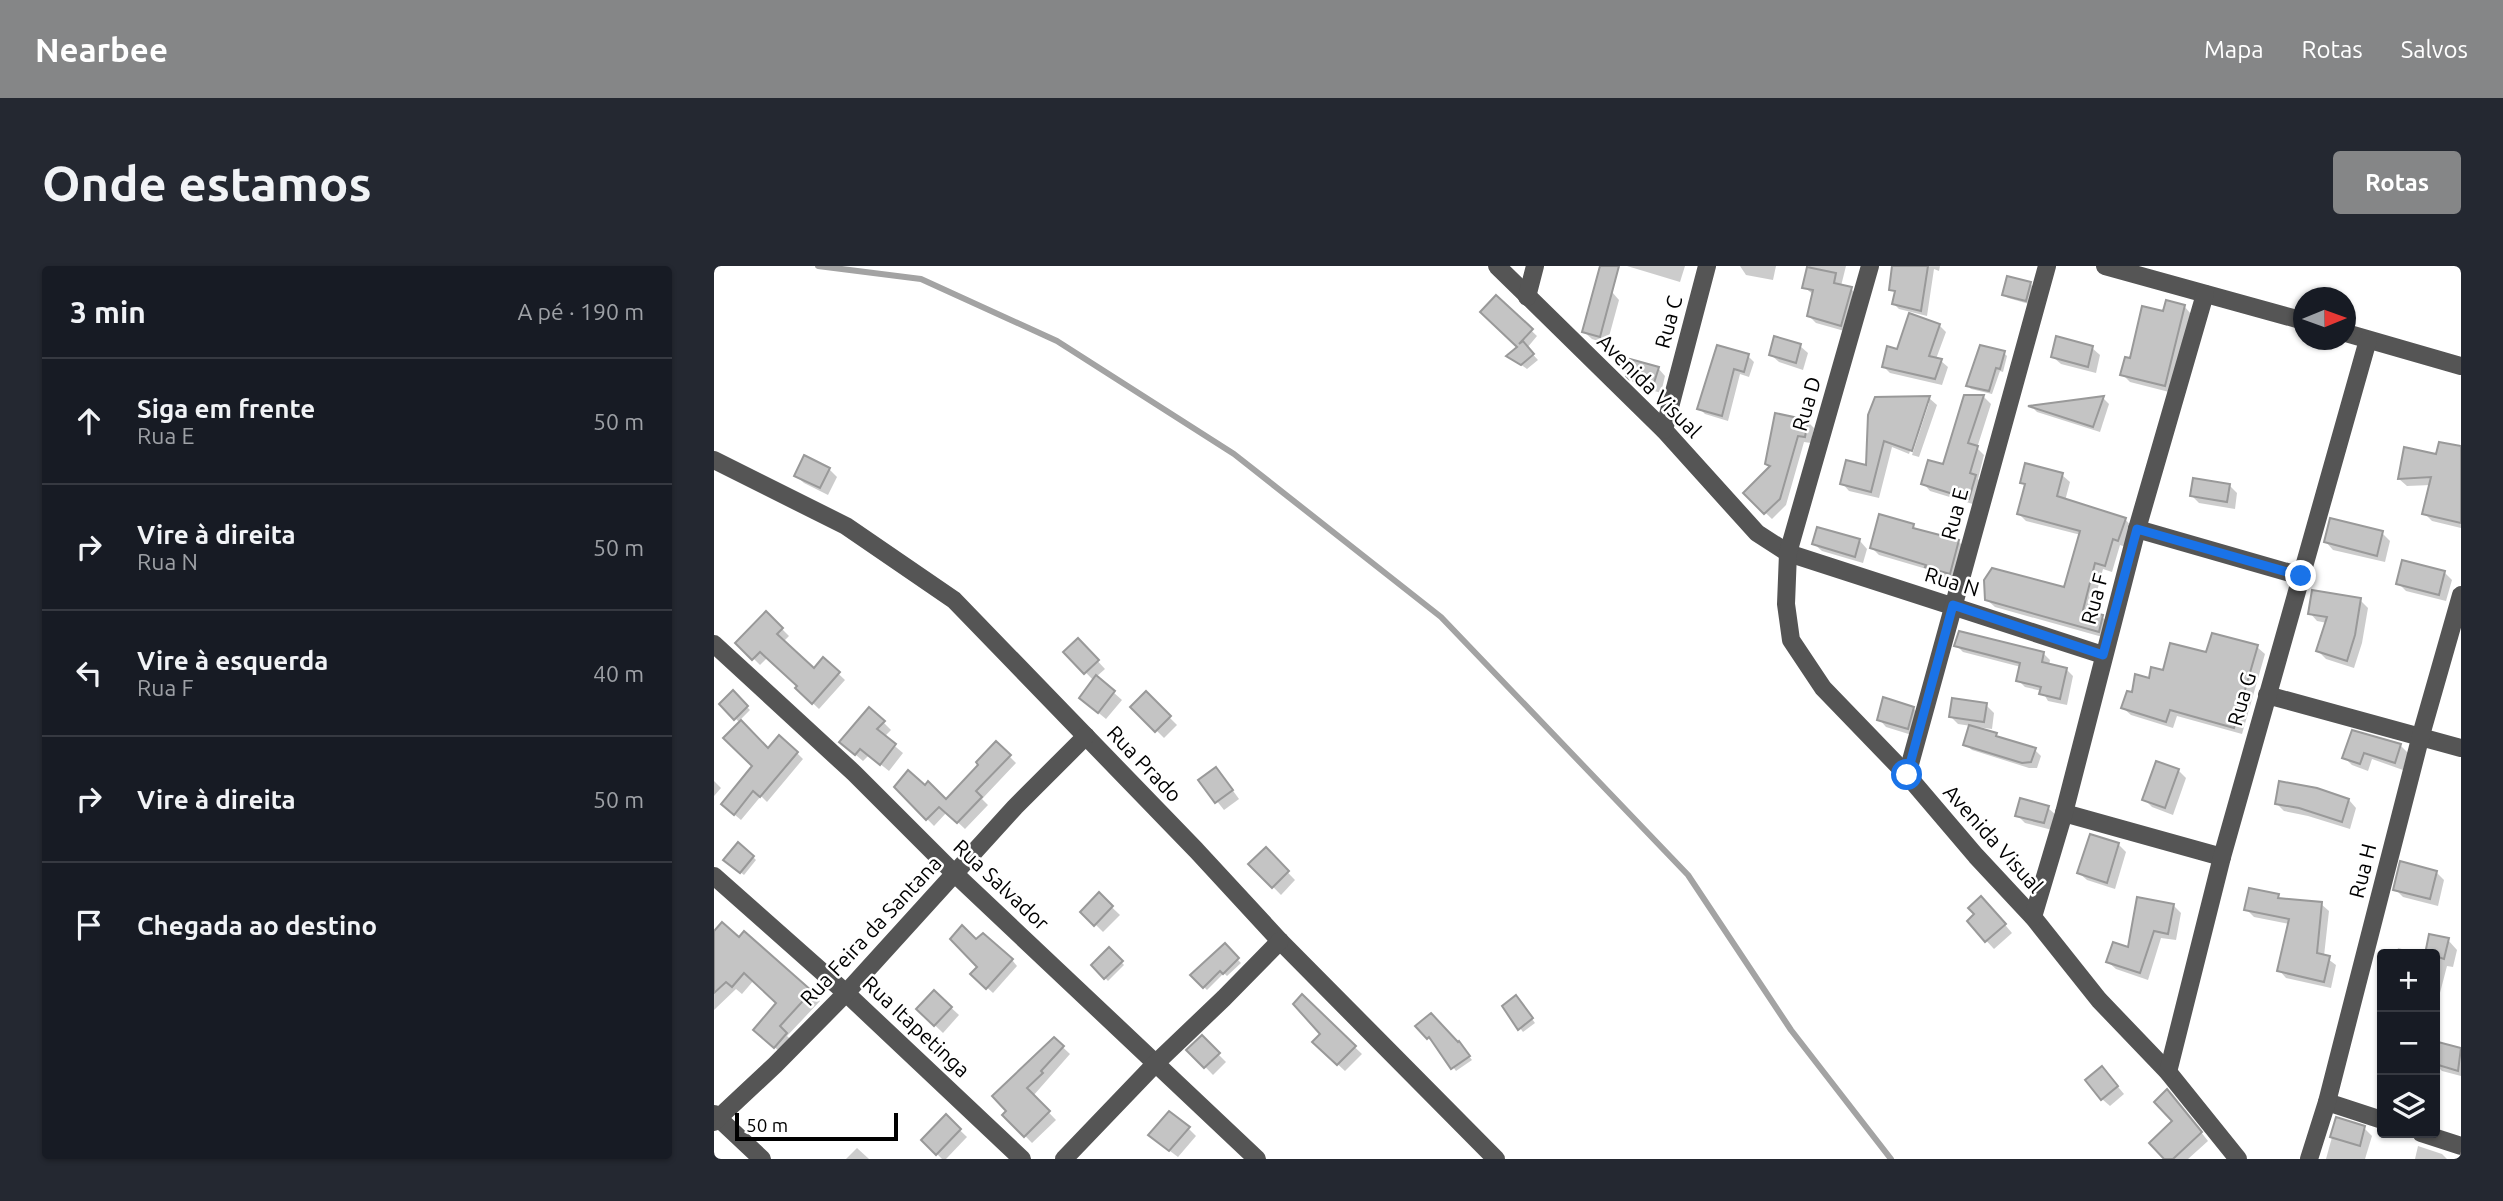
<!DOCTYPE html>
<html lang="pt">
<head>
<meta charset="utf-8">
<style>
  body { margin:0; font-family:Ubuntu,sans-serif; background:#242831; color:#f1f3f6 }
  .controls { position:absolute; right:21px; bottom:21px; display:grid; overflow:hidden; border-radius:7px; box-shadow:0 2px 5px #0004 }
  .controls button { width:63px; height:63px; display:grid; place-items:center; padding:0; border:0; border-bottom:2px solid #363941; background:#171b24; color:#f1f3f6; font:35px sans-serif }
  .compass { position:absolute; left:1579px; top:21px; width:63px; height:63px; border-radius:50%; background:#171b24; box-shadow:0 2px 5px #0004; rotate:89deg }
  .scale { position:absolute; left:21px; bottom:18px; width:163px; box-sizing:border-box; padding-left:7px; border:4px solid #000; border-top:0; font-size:19px; line-height:24px; white-space:nowrap; color:#000; -webkit-text-stroke:5px #fff; paint-order:stroke }
  .stop { position:absolute; width:21px; height:21px; margin:-16px; border:5px solid #1a73e8; border-radius:50%; background:#fff }
  .stop.end { background:#1a73e8; border-color:#fff; box-shadow:0 2px 7px #0008 }
  .list { margin:0; padding:0; list-style:none }
  h2 { display:flex; justify-content:space-between; align-items:center; height:91px; margin:0; padding:0 28px; font-size:30px }
  h2 small { font-size:23px; font-weight:400; color:#9ea1a6 }
  .list li { display:grid; grid-template-columns:46px 1fr auto; gap:21px; align-items:center; box-sizing:border-box; height:126px; padding:0 28px; border-top:2px solid #363941 }
  .list b { display:block; font-size:26px; white-space:nowrap }
  .list p { margin:0; font-size:23px; white-space:nowrap; color:#9ea1a6 }
  .list em { font-size:23px; font-style:normal; color:#9ea1a6 }
  .icon { flex:none; width:38px; height:38px; fill:none; stroke:currentColor; stroke-width:2; stroke-linecap:round; stroke-linejoin:round }
  .map { position:relative; flex:none; width:1747px; height:893px; overflow:hidden; border-radius:7px }
  header { display:flex; align-items:center; gap:42px; box-sizing:border-box; height:98px; padding:0 35px; background:#858687; color:#fff }
  header strong { font-size:33px }
  nav { display:flex; gap:38px; margin-inline-start:auto; font-size:24px }
  .intro { display:flex; align-items:center; justify-content:space-between; box-sizing:border-box; height:168px; padding:0 42px }
  h1 { margin:0; font-size:49px }
  .button { padding:18px 32px; border-radius:7px; background:#858687; color:#fff; font-size:24px; font-weight:700 }
  main { display:flex; gap:42px; padding:0 42px }
  aside { flex:1; background:#171b24; border-radius:7px; box-shadow:0 2px 5px #0004 }
  .map>svg:first-child { display:block }
  .shadow { fill:#0003 }
  .lines { fill:none; stroke-linecap:round; stroke-linejoin:round }
  .stream { stroke:#a3a3a3; stroke-width:6 }
  .building { fill:#c4c4c4; stroke:#999; stroke-width:2 }
  .minor { stroke:#555; stroke-width:18 }
  .route { stroke:#1a73e8; stroke-width:9 }
  .labels { text-anchor:middle; stroke-width:5; stroke-linejoin:round; paint-order:stroke }
  .street-label { font-size:21px; fill:#000; stroke:#fff }
</style>
</head>
<body>
<header>
<strong>Nearbee</strong>
<nav><a>Mapa</a><a>Rotas</a><a>Salvos</a></nav>
</header>
<div class="intro"><h1>Onde estamos</h1><a class="button">Rotas</a></div>
<main>
<aside>
<h2>3 min<small>A pé · 190 m</small></h2>
<ul class="list">
<li><svg class="icon" aria-label="ahead" viewBox="0 0 24 24"><path d="M12 20V5M6 11l6-6 6 6"/></svg><div><b>Siga em frente</b><p>Rua E</p></div><em>50 m</em></li>
<li><svg class="icon" aria-label="right" viewBox="0 0 24 24"><path d="M7 20v-9h11M14 6l5 5-5 5"/></svg><div><b>Vire à direita</b><p>Rua N</p></div><em>50 m</em></li>
<li><svg class="icon" aria-label="left" viewBox="0 0 24 24"><path d="M17 20v-9H6M10 6l-5 5 5 5"/></svg><div><b>Vire à esquerda</b><p>Rua F</p></div><em>40 m</em></li>
<li><svg class="icon" aria-label="right" viewBox="0 0 24 24"><path d="M7 20v-9h11M14 6l5 5-5 5"/></svg><div><b>Vire à direita</b></div><em>50 m</em></li>
<li><svg class="icon" aria-label="arrive" viewBox="0 0 24 24"><path d="M6 21V4h12l-3 4 3 4H6"/></svg><div><b>Chegada ao destino</b></div></li>
</ul>
</aside>
<div class="map">
<svg width="1747" height="893" viewBox="0 0 1747 893">
  <rect width="100%" height="100%" fill="#fff"/>
  <!-- shadow -->
  <g class="shadow">
    <path d="M913,0H971L966,16Z"/>
    <path d="M1026,0H1062L1059,14L1032,9Z"/>
    <path d="M1095,0H1132L1127,20L1137,23L1144,30L1134,66L1102,57L1095,50L1100,29L1090,21Z"/>
    <path d="M1193,0H1226L1225,5L1220,3L1213,50L1185,43L1180,38Z"/>
    <path d="M1316,17L1319,21L1315,38L1294,32L1290,29Z"/>
    <path d="M898,26L905,34L893,78L878,73L870,66Z"/>
    <path d="M782,31L823,70L813,82L824,94L813,103L795,90L805,81Z"/>
    <path d="M1470,40L1477,48L1459,127L1416,116L1408,108L1417,94Z"/>
    <path d="M1225,59L1232,66L1222,93L1227,95L1234,101L1228,119L1176,107L1170,101L1185,85Z"/>
    <path d="M1086,80L1094,87L1089,104L1065,96L1057,89Z"/>
    <path d="M1004,81L1034,90L1040,96L1035,111L1026,108L1014,155L991,148L985,142Z"/>
    <path d="M1378,82L1386,89L1382,107L1347,98L1339,91Z"/>
    <path d="M1290,87L1293,90L1289,106L1286,105L1278,128L1257,123L1254,120Z"/>
    <path d="M944,102L951,110L947,127L924,120L913,110Z"/>
    <path d="M1251,131H1270L1277,138L1263,182L1270,189L1264,213L1269,218L1262,239L1216,225L1209,217L1230,201Z"/>
    <path d="M1215,132L1223,139L1205,191L1198,189L1215,137H1212L1195,188L1178,181L1165,232L1135,225L1128,217L1153,201L1156,149Z"/>
    <path d="M1389,132L1395,138L1386,166L1323,146L1318,141Z"/>
    <path d="M1093,155L1100,162L1097,177L1090,176L1072,239L1058,253L1031,227L1057,201L1053,197Z"/>
    <path d="M1747,182V262L1718,255L1710,247L1717,219L1693,220L1685,213L1724,190Z"/>
    <path d="M115,203L123,211L114,229L90,217L82,210Z"/>
    <path d="M1348,209L1356,216L1351,235L1411,253L1418,261L1412,281L1406,279L1398,306L1389,303L1377,348L1388,351L1396,358L1392,372L1281,341L1273,334L1351,324L1367,269L1312,255L1305,248L1312,220L1308,216Z"/>
    <path d="M1515,219L1523,227L1521,243L1485,237L1478,230Z"/>
    <path d="M1199,260L1205,265L1244,275L1252,283L1244,315L1221,309L1216,304L1165,289L1158,282Z"/>
    <path d="M1105,263L1146,275L1153,283L1149,297L1108,285L1100,278Z"/>
    <path d="M1668,267L1676,275L1671,296L1619,284L1612,276Z"/>
    <path d="M1730,306L1738,314L1732,335L1692,325L1684,317Z"/>
    <path d="M1646,334L1654,342L1648,377L1640,402L1612,393L1604,385L1613,357L1603,355L1596,347Z"/>
    <path d="M52,347L75,370L69,376L100,404L109,393L131,414L105,443L83,422L85,420L54,391L46,399L24,377Z"/>
    <path d="M364,374L391,403L382,411L408,434L392,453L375,439L380,415L352,386Z"/>
    <path d="M1242,379L1329,387L1336,394L1335,400L1352,403L1359,410L1353,439L1334,435L1328,425L1311,421L1304,414L1307,401L1249,386Z"/>
    <path d="M1543,381L1551,388L1528,468L1463,450L1459,462L1417,449L1409,442L1436,414L1450,406L1494,388Z"/>
    <path d="M19,427L36,444L25,455L54,484L83,487L89,493L53,536L47,530L27,554L15,544L41,500L26,457L7,438Z"/>
    <path d="M432,428L463,459L450,472L419,441Z"/>
    <path d="M1272,439L1280,447L1278,463L1263,461V463L1321,484L1327,490L1323,502H1315L1258,484L1251,478L1257,460L1244,458L1236,450Z"/>
    <path d="M1199,442L1207,450L1201,470L1172,461L1165,453Z"/>
    <path d="M169,456L177,464L170,471L189,487L175,505L155,489L149,495L135,483Z"/>
    <path d="M282,477L302,497L268,533L274,539L251,563L233,546L220,560L182,521L232,535L267,499Z"/>
    <path d="M1686,479L1694,487L1689,504L1658,493L1654,505L1638,499L1630,491Z"/>
    <path d="M1464,504L1472,512L1459,549L1438,541L1430,533Z"/>
    <path d="M509,511L525,533L510,544L487,515Z"/>
    <path d="M0,515L7,522L0,530Z"/>
    <path d="M1635,534L1642,542L1636,563L1594,550L1570,545L1563,538Z"/>
    <path d="M1334,542L1342,549L1338,564L1311,557L1303,549Z"/>
    <path d="M1404,578L1412,586L1401,623L1373,614L1365,607Z"/>
    <path d="M552,584L581,614L567,629L537,598Z"/>
    <path d="M39,591L42,594L30,609L15,597Z"/>
    <path d="M1722,606L1730,614L1724,640L1689,631L1681,623Z"/>
    <path d="M385,629L406,649L389,666L369,646Z"/>
    <path d="M1564,630L1568,634L1607,638L1615,645L1610,690L1622,699L1617,722L1572,712L1565,704L1575,658L1540,651L1532,643Z"/>
    <path d="M1459,639L1467,647L1462,674L1447,672L1434,714L1402,703L1394,696L1416,683Z"/>
    <path d="M1275,640L1298,667L1280,683L1255,656Z"/>
    <path d="M0,667L25,673L106,735L73,770L81,777L70,790L51,772L65,737L40,714L28,728L22,723L0,744Z"/>
    <path d="M1717,670L1734,674L1743,684L1739,701L1733,700L1721,746V688H1712Z"/>
    <path d="M510,680L527,697L513,710L510,707L493,724L478,709Z"/>
    <path d="M1684,682L1707,688H1682Z"/>
    <path d="M395,683L410,699L394,715L379,699Z"/>
    <path d="M298,694L303,700L279,727L258,708L265,701Z"/>
    <path d="M220,726L245,749L229,767L204,743Z"/>
    <path d="M588,731L648,788L631,805L600,776L608,768Z"/>
    <path d="M805,735L821,757L809,766L806,762Z"/>
    <path d="M1668,745V765L1664,761Z"/>
    <path d="M704,761L748,781L758,794L742,805L719,774L717,775Z"/>
    <path d="M488,772L512,796L499,809L475,784Z"/>
    <path d="M340,773L356,788L319,830L342,854L318,877L291,849Z"/>
    <path d="M1725,778L1747,784V810L1728,805L1721,798Z"/>
    <path d="M1395,810L1410,828L1396,840L1388,833Z"/>
    <path d="M1461,833L1494,875L1474,893H1452L1437,877L1460,855Z"/>
    <path d="M232,851L253,871L232,893H228L209,874Z"/>
    <path d="M1623,853L1650,862L1658,870L1651,893H1612Z"/>
    <path d="M474,862L482,870L464,891L444,876Z"/>
    <path d="M1704,880L1728,888L1733,893H1701Z"/>
    <path d="M143,882L155,893H132Z"/>
  </g>
  <g class="lines">
    <!-- stream -->
    <path class="stream" d="M104,0L207,13L343,75L520,188L727,351L974,609L1077,764L1177,893"/>
  </g>
  <!-- building -->
  <g class="building">
    <path d="M886,0H905L886,71L868,66Z"/>
    <path d="M1178,0H1214L1207,45L1178,38L1181,25L1175,24Z"/>
    <path d="M1093,1L1122,7L1120,17L1138,21L1127,60L1093,50L1099,24L1088,22Z"/>
    <path d="M1293,10L1317,16L1312,35L1288,29Z"/>
    <path d="M782,29L819,63L805,78L809,75L820,88L807,99L792,90L803,81L766,46Z"/>
    <path d="M1452,34L1471,39L1451,120L1406,109L1411,91L1416,92L1428,40L1449,45Z"/>
    <path d="M1195,47L1226,58L1215,90L1228,93L1221,113L1168,101L1173,80L1183,83Z"/>
    <path d="M1060,70L1087,78L1082,97L1055,89Z"/>
    <path d="M1342,70L1379,80L1374,101L1337,91Z"/>
    <path d="M1003,79L1035,88L1030,106L1020,103L1008,150L983,143Z"/>
    <path d="M1266,79L1291,85L1286,103L1282,102L1275,125L1252,120Z"/>
    <path d="M916,93L945,101L939,120L915,113L912,110Z"/>
    <path d="M1250,129H1270L1254,177L1264,180L1256,207L1262,209L1255,233L1207,218L1214,194L1229,198Z"/>
    <path d="M1216,130L1198,185L1170,175L1157,226L1126,218L1132,194L1152,199L1154,149L1161,131Z"/>
    <path d="M1390,130L1379,161L1314,140Z"/>
    <path d="M1061,147L1094,154L1091,171L1084,170L1066,233L1050,248L1029,227L1056,200L1051,198Z"/>
    <path d="M1725,176L1747,180V257L1708,248L1717,211L1684,213L1690,181L1722,188Z"/>
    <path d="M90,189L116,202L106,222L80,210Z"/>
    <path d="M1311,197L1349,207L1343,230L1412,252L1404,275L1399,273L1391,300L1381,297L1369,344L1389,349L1385,366L1271,334L1270,314L1278,302L1350,321L1366,265L1303,248L1311,218L1306,217Z"/>
    <path d="M1479,212L1516,218L1513,236L1476,230Z"/>
    <path d="M1165,248L1200,258L1199,262L1245,274L1236,308L1211,301L1212,299L1156,282Z"/>
    <path d="M1616,252L1669,265L1663,290L1610,276Z"/>
    <path d="M1103,261L1146,273L1141,291L1098,278Z"/>
    <path d="M1688,294L1731,305L1725,329L1682,318Z"/>
    <path d="M1598,324L1647,332L1641,369L1633,395L1602,385L1613,351L1594,348Z"/>
    <path d="M52,345L69,362L63,368L100,402L109,391L126,406L98,438L81,422L83,420L46,386L38,394L21,377Z"/>
    <path d="M1245,365L1330,386L1328,396L1353,402L1346,433L1325,428L1327,421L1302,415L1306,397L1240,380Z"/>
    <path d="M1498,367L1544,379L1520,462L1456,444L1452,456L1407,442L1413,425L1418,426L1421,408L1435,412L1437,401L1449,404L1456,377L1492,386Z"/>
    <path d="M364,372L385,394L370,408L349,386Z"/>
    <path d="M382,409L401,425L384,447L365,432Z"/>
    <path d="M19,424L34,440L20,454L5,438Z"/>
    <path d="M432,425L457,450L441,466L416,441Z"/>
    <path d="M1169,431L1200,441L1194,463L1163,454Z"/>
    <path d="M1238,432L1273,437L1270,456L1235,451Z"/>
    <path d="M155,441L171,455L163,463L182,478L166,499L146,483L141,489L125,476Z"/>
    <path d="M27,454L54,482L65,469L84,486L46,531L39,525L20,549L7,538L38,500L9,472Z"/>
    <path d="M1255,459L1283,467L1282,470L1322,482L1317,496L1308,497L1249,479Z"/>
    <path d="M1638,464L1687,478L1681,497L1650,487L1646,498L1628,492Z"/>
    <path d="M282,475L297,489L262,525L268,531L243,557L225,541L212,554L180,521L194,504L211,519L214,515L232,533L264,499L262,496Z"/>
    <path d="M1442,495L1465,503L1451,542L1428,534Z"/>
    <path d="M502,501L519,524L501,537L484,514Z"/>
    <path d="M1565,515L1603,522L1635,533L1628,556L1585,542L1561,538Z"/>
    <path d="M1306,532L1335,540L1330,557L1301,550Z"/>
    <path d="M1376,568L1405,577L1393,617L1363,607Z"/>
    <path d="M24,576L40,590L26,607L9,594Z"/>
    <path d="M552,581L575,605L558,622L534,598Z"/>
    <path d="M1686,595L1723,605L1716,633L1679,624Z"/>
    <path d="M1535,622L1565,628L1564,632L1608,636L1603,687L1616,690L1610,716L1563,705L1575,653L1530,644Z"/>
    <path d="M385,626L399,640L380,660L366,646Z"/>
    <path d="M1267,630L1292,658L1271,676L1253,655L1260,648L1254,642Z"/>
    <path d="M1423,631L1460,638L1454,668L1440,665L1426,707L1392,696L1399,676L1414,681Z"/>
    <path d="M8,656L25,671L30,665L98,725L66,760L73,767L60,782L39,764L62,737L30,707L18,721L12,716L0,727V665Z"/>
    <path d="M248,659L262,673L269,667L299,693L272,723L256,708L263,701L236,673Z"/>
    <path d="M1715,668L1735,672L1730,693L1721,690V688H1711Z"/>
    <path d="M511,677L525,692L509,708L506,705L489,722L476,709Z"/>
    <path d="M395,681L409,695L390,713L377,699Z"/>
    <path d="M220,724L238,741L220,760L202,743Z"/>
    <path d="M588,728L642,780L623,799L598,776L606,768L579,738Z"/>
    <path d="M802,729L819,752L804,764L788,740Z"/>
    <path d="M717,747L744,776L745,775L756,790L737,803L715,771L713,773L701,760Z"/>
    <path d="M488,769L506,787L490,802L472,784Z"/>
    <path d="M340,771L350,780L327,805L329,807L313,822L336,845L310,871L288,849L292,845L278,830Z"/>
    <path d="M1724,776L1747,782L1744,805L1721,798Z"/>
    <path d="M1388,800L1404,820L1387,834L1371,814Z"/>
    <path d="M1453,823L1488,866L1459,893H1450L1435,877L1458,855L1440,836Z"/>
    <path d="M455,845L476,861L455,885L434,869Z"/>
    <path d="M232,848L247,863L222,889L207,874Z"/>
    <path d="M1622,851L1651,860L1646,880L1616,871Z"/>
  </g>
  <g class="lines">
    <!-- minor -->
    <g class="minor">
      <path d="M783,0L950,164L1043,267L1074,287L1389,389"/>
      <path d="M1156,0L1074,287L1072,338L1077,374L1109,422L1193,509L1262,590L1319,651L1385,734L1454,806L1524,893"/>
      <path d="M1391,0L1590,55"/>
      <path d="M813,31L821,0"/>
      <path d="M1632,67L1747,100"/>
      <path d="M950,164L993,0"/>
      <path d="M0,194L132,260L240,334L482,584L566,675L782,893"/>
      <path d="M1423,263L1587,310"/>
      <path d="M0,378L140,507L240,607L543,893"/>
      <path d="M1553,429L1747,482"/>
      <path d="M1193,509L1333,0"/>
      <path d="M1350,547L1508,591"/>
      <path d="M0,610L132,727L308,893"/>
      <path d="M1319,651L1350,547L1423,263L1491,28"/>
      <path d="M1454,806L1508,591L1654,74"/>
      <path d="M1613,836L1668,854"/>
      <path d="M0,848L48,893"/>
      <path d="M0,856L61,799L132,727L301,541L372,470"/>
      <path d="M1707,867L1747,880"/>
      <path d="M350,893L443,796L510,732L566,675"/>
      <path d="M1595,893L1613,836L1707,469L1747,329"/>
    </g>
  </g>
  <g class="lines">
    <!-- route -->
    <path class="route" d="M1193,509L1239,339L1389,389L1423,263L1587,310"/>
  </g>
  <g class="labels">
    <!-- street labels -->
    <g class="street-label">
      <text transform="translate(955 56) rotate(-75)" y="7">Rua C</text>
      <text transform="translate(935 120) rotate(45)" y="7">Avenida Visual</text>
      <text transform="translate(1093 138) rotate(-74)" y="7">Rua D</text>
      <text transform="translate(1241 248) rotate(-75)" y="7">Rua E</text>
      <text transform="translate(1238 316) rotate(17)" y="7">Rua N</text>
      <text transform="translate(1381 333) rotate(-75)" y="7">Rua F</text>
      <text transform="translate(1528 433) rotate(-74)" y="7">Rua G</text>
      <text transform="translate(430 498) rotate(46)" y="7">Rua Prado</text>
      <text transform="translate(1279 573) rotate(48)" y="7">Avenida Visual</text>
      <text transform="translate(1649 605) rotate(-76)" y="7">Rua H</text>
      <text transform="translate(287 619) rotate(43)" y="7">Rua Salvador</text>
      <text transform="translate(157 665) rotate(-47)" y="7">Rua Feira da Santana</text>
      <text transform="translate(202 761) rotate(43)" y="7">Rua Itapetinga</text>
    </g>
  </g>
</svg>
<div class="controls">
<button>+</button>
<button>−</button>
<button><svg class="icon" aria-label="layers" viewBox="0 0 24 24"><path d="M12 4l9 5-9 5-9-5zM3 14l9 5 9-5"/></svg></button>
</div>
<svg class="compass" viewBox="-18 -18 36 36"><path d="M0-13l5 13h-10z" fill="#e53935"/><path d="M0 13l5-13h-10z" fill="#9ea1a6"/></svg>
<div class="scale">50 m</div>
<div class="stop" style="left:1193px;top:509px"></div>
<div class="stop end" style="left:1587px;top:310px"></div>
</div>
</main>
</body>
</html>
